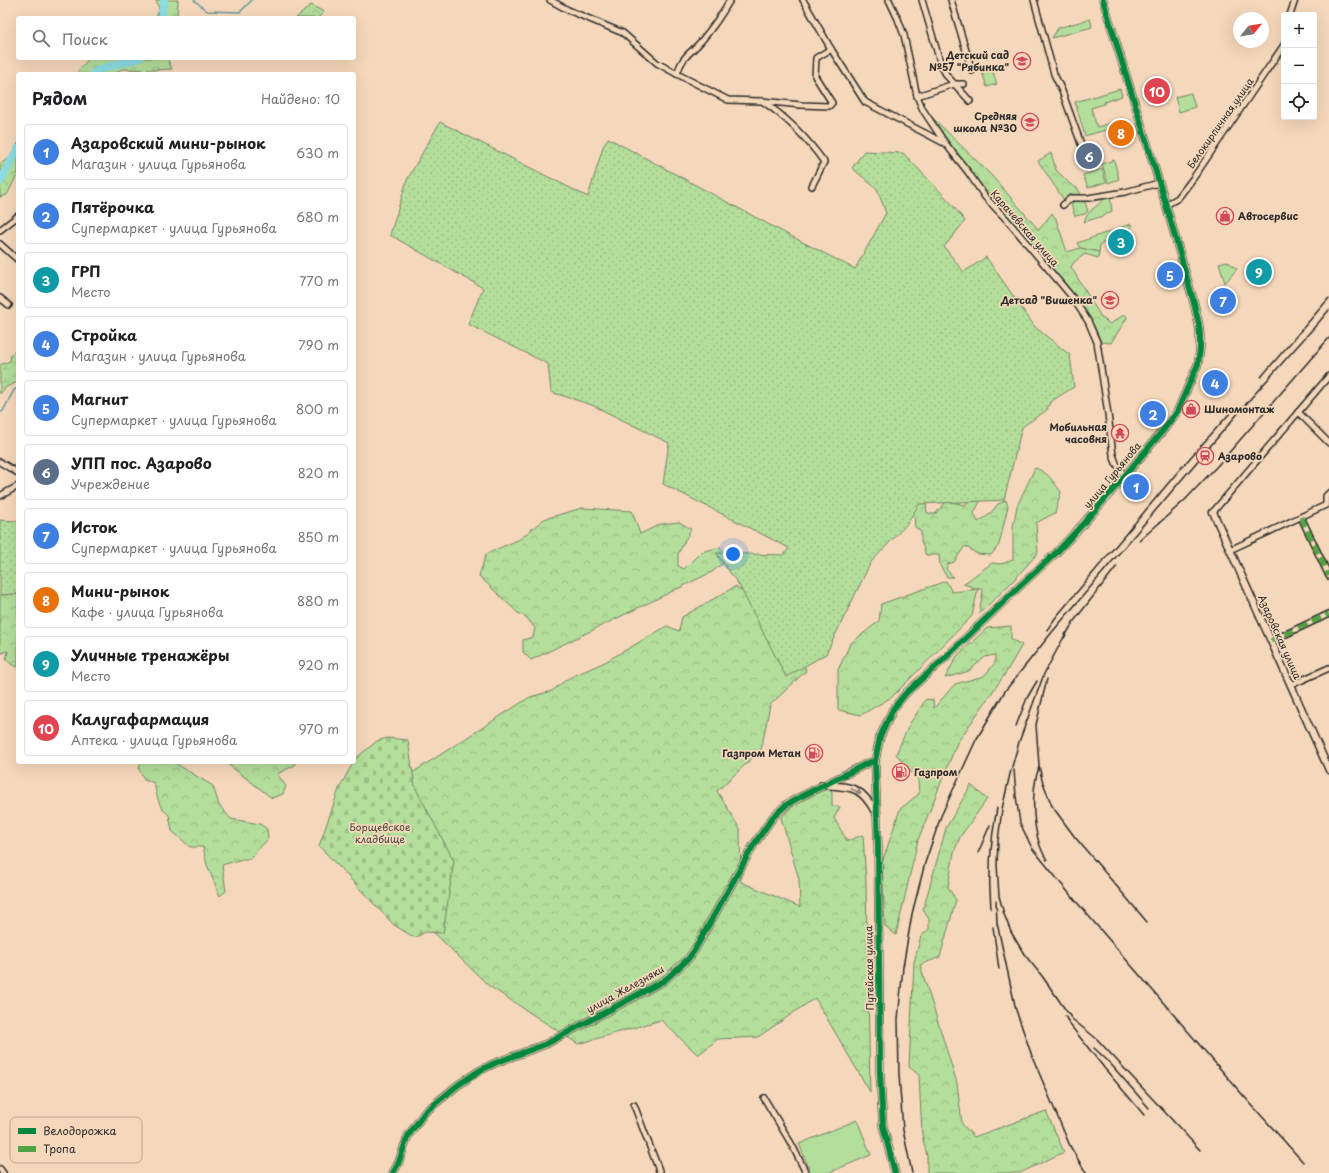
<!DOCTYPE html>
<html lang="ru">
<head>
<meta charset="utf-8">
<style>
  body { margin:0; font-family:"Playpen Sans",sans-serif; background:#f2f2f2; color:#202124 }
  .controls { position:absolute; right:12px; top:12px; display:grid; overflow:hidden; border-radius:4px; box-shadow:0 4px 16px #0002 }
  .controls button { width:36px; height:36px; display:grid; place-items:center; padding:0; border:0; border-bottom:1px solid #e0e0e0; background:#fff; color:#202124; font:20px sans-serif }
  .compass { position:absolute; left:1233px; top:12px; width:36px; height:36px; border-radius:50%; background:#fff; box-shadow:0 4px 16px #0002; rotate:60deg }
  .you { position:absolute; left:733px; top:554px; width:14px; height:14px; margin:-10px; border:3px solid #fff; border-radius:50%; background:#1a73e8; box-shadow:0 0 0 6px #1a73e833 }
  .badge { display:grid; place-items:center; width:26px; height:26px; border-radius:50%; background:#1a73e8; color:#fff; font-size:13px; font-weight:700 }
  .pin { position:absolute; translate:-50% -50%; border:2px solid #fff; box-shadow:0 1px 4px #0006 }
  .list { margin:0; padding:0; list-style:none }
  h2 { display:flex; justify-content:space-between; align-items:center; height:52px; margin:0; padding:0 16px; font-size:17px }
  h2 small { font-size:13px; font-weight:400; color:#757577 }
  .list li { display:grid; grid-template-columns:26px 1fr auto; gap:12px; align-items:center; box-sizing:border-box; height:56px; margin:0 8px 8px; padding:0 8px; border:1px solid #e0e0e0; border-radius:4px }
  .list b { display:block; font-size:15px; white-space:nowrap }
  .list p { margin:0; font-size:13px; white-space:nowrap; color:#757577 }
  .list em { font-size:13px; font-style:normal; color:#757577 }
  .icon { flex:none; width:22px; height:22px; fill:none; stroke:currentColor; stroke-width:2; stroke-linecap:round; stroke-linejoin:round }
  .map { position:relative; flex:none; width:1329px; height:1173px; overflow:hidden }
  .search { position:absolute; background:#fff; box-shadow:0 4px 16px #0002; left:16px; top:16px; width:340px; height:44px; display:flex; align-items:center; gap:10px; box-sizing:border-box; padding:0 14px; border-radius:4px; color:#757577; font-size:15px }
  .panel { position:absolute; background:#fff; box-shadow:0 4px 16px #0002; left:16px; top:72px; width:340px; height:692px; border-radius:4px }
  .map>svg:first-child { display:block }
  .green { fill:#b4de9b; stroke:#708463 }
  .forest { fill:url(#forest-crowns); stroke:#708463 }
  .wetland { fill:url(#wetland-marsh); stroke:#708463 }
  .cemetery { fill:url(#cemetery-stones); stroke:#708463 }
  .garden { fill:url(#garden-dots); stroke:#708463 }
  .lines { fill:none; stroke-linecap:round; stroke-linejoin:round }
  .stream { stroke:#65969a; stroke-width:1.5 }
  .river { stroke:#8cdde4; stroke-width:8 }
  .minor-casing { stroke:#2b2b2b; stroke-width:8 }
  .tertiary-casing { stroke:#2b2b2b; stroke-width:9 }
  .minor { stroke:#f5d8bb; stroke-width:5 }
  .tertiary { stroke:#f5d8bb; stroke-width:6 }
  .rail { stroke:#2b2b2b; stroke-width:1.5 }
  .quiet { stroke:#51a443; stroke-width:5; stroke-dasharray:10 5; stroke-linecap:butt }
  .cycleway-casing { stroke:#f5d8bb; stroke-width:8 }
  .cycleway { stroke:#00873e; stroke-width:6 }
  .oneway { fill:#908273 }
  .labels { text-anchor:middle; stroke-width:3.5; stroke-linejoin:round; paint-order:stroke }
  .poi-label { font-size:10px; font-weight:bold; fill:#2b2b2b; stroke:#f5d8bb; text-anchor:end }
  .street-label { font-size:10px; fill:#2b2b2b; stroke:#f5d8bb }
  .park-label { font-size:10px; fill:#40463c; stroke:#f5d8bb }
  .key { fill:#f5d8bb; stroke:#b8a490; stroke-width:1 }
  .key-label { font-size:11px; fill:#2b2b2b }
</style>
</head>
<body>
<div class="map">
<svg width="1329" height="1173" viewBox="0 0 1329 1173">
  <defs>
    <pattern id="forest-crowns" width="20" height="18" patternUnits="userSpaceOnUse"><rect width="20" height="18" fill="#b4de9b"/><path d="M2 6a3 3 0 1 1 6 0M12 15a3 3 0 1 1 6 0" fill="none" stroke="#9bbf86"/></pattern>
    <pattern id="wetland-marsh" width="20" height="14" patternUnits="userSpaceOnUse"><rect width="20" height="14" fill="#b4de9b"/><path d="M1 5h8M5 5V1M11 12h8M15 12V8" fill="none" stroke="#9bbf86"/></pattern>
    <pattern id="cemetery-stones" width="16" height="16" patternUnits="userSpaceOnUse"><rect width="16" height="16" fill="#b4de9b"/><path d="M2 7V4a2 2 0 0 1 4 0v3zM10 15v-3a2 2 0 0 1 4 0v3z" fill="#9bbf86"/></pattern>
    <pattern id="garden-dots" width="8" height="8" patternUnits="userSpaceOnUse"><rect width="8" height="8" fill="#b4de9b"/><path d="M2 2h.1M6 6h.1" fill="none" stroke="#9bbf86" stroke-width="1.8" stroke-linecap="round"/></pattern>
  </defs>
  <rect width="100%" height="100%" fill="#f5d8bb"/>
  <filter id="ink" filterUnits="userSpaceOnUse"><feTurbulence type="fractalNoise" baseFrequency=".025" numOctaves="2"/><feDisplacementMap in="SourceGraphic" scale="8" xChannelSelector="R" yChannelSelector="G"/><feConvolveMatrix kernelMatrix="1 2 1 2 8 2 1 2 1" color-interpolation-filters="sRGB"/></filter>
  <g filter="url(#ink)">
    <!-- green -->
    <g class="green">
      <path d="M1090,19L1092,27L1052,38L1058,28Z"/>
      <path d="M991,66L997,84L987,87L981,69Z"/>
      <path d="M1120,89L1122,96L1104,102V104L1091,108L1097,127L1120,120L1122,125L1085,136L1075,102Z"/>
      <path d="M1191,93L1195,107L1179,112L1175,97Z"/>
      <path d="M1114,160L1119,179L1108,183L1102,164Z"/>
      <path d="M1102,169L1106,182L1088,188L1083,175Z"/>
      <path d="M1110,197L1112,211L1103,216L1084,222C1087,210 1098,207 1104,198Z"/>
      <path d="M1131,224L1132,227C1127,233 1127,238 1118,241L1117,246L1103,243L1100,245L1099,252L1080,248L1077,243Z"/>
      <path d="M1227,261L1237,269L1225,283L1219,263Z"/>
      <path d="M857,1120L871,1155L828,1173H811L799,1144Z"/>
    </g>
    <!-- forest -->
    <g class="forest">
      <path d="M156,0H178L177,18H156L159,9Z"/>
      <path d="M311,5L324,12L318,18H296Z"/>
      <path d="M89,58H167L172,69L153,70L122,69L114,74H76Z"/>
      <path d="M932,117L992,176L1039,230L1052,213L1056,219L1067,252L1080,248L1099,252L1098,258L1085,254L1074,262L1071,267L1101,317L1110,324L1125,314L1127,318L1111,343L1101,342C1088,307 1063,281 1039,253C1002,210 962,164 932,117Z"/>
      <path d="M18,143V173L7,195L0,197V164L13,156Z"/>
      <path d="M1051,153L1056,170L1070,184L1077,188L1083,197H1066L1064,200L1038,161Z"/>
      <path d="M1084,200L1088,211L1085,214L1075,216L1071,205L1073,202Z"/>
      <path d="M1035,468C1048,472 1053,481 1061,492L1055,513L1036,523L1038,553L1012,582L979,614L983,590L963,584L992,563L1001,564L1013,560V527L1017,506Z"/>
      <path d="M979,490L983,496L974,513L978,522L989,515L998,504L1006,500L1008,506L999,545L991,555L977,554L965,546L954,562L948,564L946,569L953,577H947L940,566L939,555H926L921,541V532L915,527L913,505L926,502L927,513L935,514L947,501L965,505Z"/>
      <path d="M582,508L632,511L640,534L661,524L679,522L691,529L678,554V566L684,569L701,552L720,547L729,558L712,572L531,660L523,652V640L533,637L535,628L526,617L518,613L479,576L486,554L520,539L544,519Z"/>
      <path d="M946,581L952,592L978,589L972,616L892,697L861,715L838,710V670L850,644L879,621L881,604Z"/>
      <path d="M736,586L777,619L802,656L806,671L770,705L761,750L717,791L740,829L741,882L800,907L799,879L781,818C795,802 807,794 828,789L832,792V806L840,807L834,818L847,841L863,835L866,882L870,1092L815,998L758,1037L718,1039L698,1055L661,1020L578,1044L489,986L360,861L356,814L415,771L530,697L552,691L567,679L605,662L667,626L679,631L682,617Z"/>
      <path d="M18,594V667L11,664L6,659L8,651L0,654V595Z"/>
      <path d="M1011,626V639L1022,645L1007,671L957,743L918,840L896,935L885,926L882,863L900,809L919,794L918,780L896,754L909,725L926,699L933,700L934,708L955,684L984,676L995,663V655L985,657L969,671L945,678L957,656L987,628Z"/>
      <path d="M141,762H173L213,786L219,805L231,819L260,824L267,829L268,839L249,859H242L222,865L226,891L220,896L207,865L203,847H190L172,831L169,815C158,807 157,796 154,783L144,779L139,769Z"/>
      <path d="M225,762H295V765L277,774L286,786L283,794L272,798Z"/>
      <path d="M971,785L987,799L960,837L954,852L948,887L956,900L940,957L920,965L957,1083L962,1124L974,1137L1046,1111L1064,1152L1020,1173H927V1156L922,1135L919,1075L909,1067L914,962L921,936L929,929V919L923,910L946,828Z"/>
    </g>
    <!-- wetland -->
    <path class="wetland" d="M18,348V382L6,387L0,394V365L10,361L11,355Z"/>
    <!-- cemetery -->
    <path class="cemetery" d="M387,738L408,740L415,787L454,861L443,933L425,932L415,938L394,925L319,846L339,789L355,759L377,741Z"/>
    <!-- garden -->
    <g class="garden">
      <path d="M440,122L588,197L603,147L608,138L781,231L855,269L886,213L877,189L852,168L864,151L903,153L950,202L965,221L944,247L964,272L986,257L1035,327L1070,355L1074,387L1050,402L1047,410L1022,427L1004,500L919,504L907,524L871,562L826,654L786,677L739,585L716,553L784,555L789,548L663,484L669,443L592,405L551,392L548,364L468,324L483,288L390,235L407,180Z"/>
      <path d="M0,520L18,521V594L0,595Z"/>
    </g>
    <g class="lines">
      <!-- stream -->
      <g class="stream">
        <path d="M194,0L207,11L240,12L252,0"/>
        <path d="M0,413L3,411L14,390L18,388"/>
      </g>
      <!-- river -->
      <g class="river">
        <path d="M161,18L164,0"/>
        <path d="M93,74L97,70L140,58"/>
        <path d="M0,182L18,149"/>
      </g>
      <defs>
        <g id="minor">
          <path d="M550,0L568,10L623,33L657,63L677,74L728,100L761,101L801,105L829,106L832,103L815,76L816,58L831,49L803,0"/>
          <path d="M889,0L898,19L904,35L917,96L923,110L945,143L968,172L985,197L1007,220L1072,297L1088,321L1097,342L1108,414L1113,455L1116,463L1124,476"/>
          <path d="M922,0L941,65L947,76L970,101"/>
          <path d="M951,0L972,71"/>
          <path d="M1034,0L1054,74L1062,91L1081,144"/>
          <path d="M1290,15L1295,0"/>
          <path d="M831,49L865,102L944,143"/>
          <path d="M677,74C683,54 691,54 703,39C713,27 722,14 730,0"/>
          <path d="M917,96L954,84H964"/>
          <path d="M762,101C788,118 806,137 824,162L812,186"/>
          <path d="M1063,205L1071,198H1088L1125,192L1159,183"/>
          <path d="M1166,205L1178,198L1194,177L1284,45"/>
          <path d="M0,230L18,216"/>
          <path d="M0,244L18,260"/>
          <path d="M0,298L9,305"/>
          <path d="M1298,412L1329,443"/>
          <path d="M0,462L18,473"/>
          <path d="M0,496L18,486"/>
          <path d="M1213,512L1329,376"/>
          <path d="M1301,517L1329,576"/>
          <path d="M1230,550L1326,505V496L1329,493"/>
          <path d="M1271,641L1329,614"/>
          <path d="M1291,685L1329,668"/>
          <path d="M764,1098L792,1145L806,1173"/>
          <path d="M634,1105L660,1173"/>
          <path d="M0,1169L3,1173"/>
        </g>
        <g id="tertiary">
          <path d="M1213,512L1329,770"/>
          <path d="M822,785C850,787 861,785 875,812"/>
          <path d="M393,1173L398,1164L408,1136L425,1112L458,1085L479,1071L495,1063L546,1044L665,980L688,959L694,951L753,846L773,817L786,805L800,797L868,763L875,761"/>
          <path d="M895,1173L883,1126L880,1074L878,846L875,761L880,737L893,709L906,693L944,659L1021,585L1057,552L1082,525L1117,485L1165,428L1177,412L1198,364L1200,349V335L1199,325L1194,303L1166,205L1103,0"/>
        </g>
      </defs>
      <!-- minor casing -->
      <use href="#minor" class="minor-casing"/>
      <!-- tertiary casing -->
      <use href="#tertiary" class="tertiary-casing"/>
      <!-- minor -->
      <use href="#minor" class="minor"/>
      <!-- tertiary -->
      <use href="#tertiary" class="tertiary"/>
      <!-- rail -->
      <g class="rail">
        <path d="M1261,377L1329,298"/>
        <path d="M1139,541L1185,500L1219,464L1329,338"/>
        <path d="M1047,630L1056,617L1181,468L1230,413"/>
        <path d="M1066,633L1044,674L1019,742L1010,774L1002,809L998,841L997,864L999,896L1004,914L1011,932L1024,954L1042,976L1072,1019L1097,1039L1200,1150"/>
        <path d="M1064,638L1074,621L1117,566"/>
        <path d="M1047,679L1036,725L1039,765L1042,780L1052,806L1074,836L1147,922"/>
        <path d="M1016,726L1027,698L1037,681"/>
        <path d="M1039,767C1030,792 1032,837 1047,860"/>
        <path d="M1014,770L1016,796L1020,823L1032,848L1068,892L1241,1093L1303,1162"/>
        <path d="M978,853L990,825"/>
        <path d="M996,901L997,923L1016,1010L1032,1056L1070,1146L1086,1173"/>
        <path d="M991,909C988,875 990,842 997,808"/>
        <path d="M993,927L999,969"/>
        <path d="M1065,1016L1071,1026L1105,1069L1144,1115"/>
        <path d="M1094,1048L1108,1061L1149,1108"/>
        <path d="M912,1173L903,1130L899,1075L898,1019L903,967L912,914L925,863L941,816L976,740L1005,691L1053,631L1252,397L1319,322L1329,310"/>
      </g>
      <!-- quiet -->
      <g class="quiet">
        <path d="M1301,517L1329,576"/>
        <path d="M1271,641L1329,614"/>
      </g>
      <defs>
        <g id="cycleway">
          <path d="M393,1173L398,1164L408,1136L425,1112L458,1085L479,1071L495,1063L546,1044L665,980L688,959L694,951L753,846L773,817L786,805L800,797L868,763L875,761"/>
          <path d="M895,1173L883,1126L880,1074L878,846L875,761L880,737L893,709L906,693L944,659L1021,585L1057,552L1082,525L1117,485L1165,428L1177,412L1198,364L1200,349V335L1199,325L1194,303L1166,205L1103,0"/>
        </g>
      </defs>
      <!-- cycleway casing -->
      <use href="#cycleway" class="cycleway-casing"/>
      <!-- cycleway -->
      <use href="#cycleway" class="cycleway"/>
    </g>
    <!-- one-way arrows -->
    <defs><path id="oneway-solid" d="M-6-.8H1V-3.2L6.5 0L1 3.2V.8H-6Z"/></defs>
    <use class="oneway" href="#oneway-solid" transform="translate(856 791) rotate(24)"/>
  </g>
  <!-- icons -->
  <defs>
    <symbol id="school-ring" viewBox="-11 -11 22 22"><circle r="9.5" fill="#f5d8bb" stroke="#d1495b" stroke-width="1.5"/><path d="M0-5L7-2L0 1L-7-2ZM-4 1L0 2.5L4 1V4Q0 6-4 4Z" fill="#d1495b"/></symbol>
    <symbol id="shop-ring" viewBox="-11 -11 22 22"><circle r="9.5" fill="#f5d8bb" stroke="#d1495b" stroke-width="1.5"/><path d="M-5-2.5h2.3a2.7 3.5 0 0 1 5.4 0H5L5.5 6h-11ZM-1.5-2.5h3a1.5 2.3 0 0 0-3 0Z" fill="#d1495b"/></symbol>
    <symbol id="temple-ring" viewBox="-11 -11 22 22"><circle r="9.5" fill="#f5d8bb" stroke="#d1495b" stroke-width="1.5"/><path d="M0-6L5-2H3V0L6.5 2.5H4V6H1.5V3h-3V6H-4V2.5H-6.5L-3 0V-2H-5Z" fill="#d1495b"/></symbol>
    <symbol id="station-ring" viewBox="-11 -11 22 22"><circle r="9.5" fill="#f5d8bb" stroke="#d1495b" stroke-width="1.5"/><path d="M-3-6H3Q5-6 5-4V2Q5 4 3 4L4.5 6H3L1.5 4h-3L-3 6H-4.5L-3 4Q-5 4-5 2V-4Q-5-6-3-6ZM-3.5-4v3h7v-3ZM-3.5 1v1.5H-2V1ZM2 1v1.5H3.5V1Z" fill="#d1495b"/></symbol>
    <symbol id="fuel-ring" viewBox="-11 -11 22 22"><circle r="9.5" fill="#f5d8bb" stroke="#d1495b" stroke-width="1.5"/><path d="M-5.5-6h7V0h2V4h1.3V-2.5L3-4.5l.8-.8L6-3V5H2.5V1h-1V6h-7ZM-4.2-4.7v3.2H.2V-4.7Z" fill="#d1495b"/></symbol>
  </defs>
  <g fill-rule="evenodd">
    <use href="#school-ring" x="1012" y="51" width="20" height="20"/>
    <use href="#school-ring" x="1020" y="112" width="20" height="20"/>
    <use href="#shop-ring" x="1215" y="206" width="20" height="20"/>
    <use href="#school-ring" x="1100" y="290" width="20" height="20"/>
    <use href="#shop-ring" x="1181" y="399" width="20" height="20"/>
    <use href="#temple-ring" x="1110" y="423" width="20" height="20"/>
    <use href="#station-ring" x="1195" y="446" width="20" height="20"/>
    <use href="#fuel-ring" x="804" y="743" width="20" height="20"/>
    <use href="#fuel-ring" x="891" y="762" width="20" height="20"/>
  </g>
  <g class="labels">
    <!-- poi labels -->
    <g class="poi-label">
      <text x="1009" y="59">Детский сад<tspan x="1009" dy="12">№57 "Рябинка"</tspan></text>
      <text x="1017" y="120">Средняя<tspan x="1017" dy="12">школа №30</tspan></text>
      <text x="1238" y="220" text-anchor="start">Автосервис</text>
      <text x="1097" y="304">Детсад "Вишенка"</text>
      <text x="1204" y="413" text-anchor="start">Шиномонтаж</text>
      <text x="1107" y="431">Мобильная<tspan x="1107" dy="12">часовня</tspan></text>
      <text x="1218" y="460" text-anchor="start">Азарово</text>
      <text x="801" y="757">Газпром Метан</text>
      <text x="914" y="776" text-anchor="start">Газпром</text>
    </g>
    <!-- street labels -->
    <g class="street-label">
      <text transform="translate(1220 123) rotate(-55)" y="4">Белокирпичная улица</text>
      <text transform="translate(1025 228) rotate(49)" y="4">Карачевская улица</text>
      <text transform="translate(1112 475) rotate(-50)" y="4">улица Гурьянова</text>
      <text transform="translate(1280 637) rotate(66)" y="4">Азаровская улица</text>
      <text transform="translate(869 968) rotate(-91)" y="4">Путейская улица</text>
      <text transform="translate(625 989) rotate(-29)" y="4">улица Железняки</text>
    </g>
    <!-- park labels -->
    <g class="park-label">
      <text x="380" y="831">Борщевское<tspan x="380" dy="12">кладбище</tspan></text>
    </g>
  </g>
  <!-- legend -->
  <rect x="10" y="1117" width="132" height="46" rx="6" class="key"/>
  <rect x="18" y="1128" width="18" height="6" fill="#00873e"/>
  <rect x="18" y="1146" width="18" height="6" fill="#51a443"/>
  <g class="key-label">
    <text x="43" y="1135">Велодорожка</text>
    <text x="43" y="1153">Тропа</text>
  </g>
</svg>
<div class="controls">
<button>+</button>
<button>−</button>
<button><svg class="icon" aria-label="locate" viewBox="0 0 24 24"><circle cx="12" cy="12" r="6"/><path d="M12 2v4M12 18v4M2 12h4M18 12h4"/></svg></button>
</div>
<svg class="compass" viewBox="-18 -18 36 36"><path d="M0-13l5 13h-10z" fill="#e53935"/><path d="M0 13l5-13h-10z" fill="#757577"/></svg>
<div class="you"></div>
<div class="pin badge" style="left:1136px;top:487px;background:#3f7fe0">1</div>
<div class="pin badge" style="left:1153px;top:414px;background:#3f7fe0">2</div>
<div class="pin badge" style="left:1121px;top:242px;background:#0f9aa8">3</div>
<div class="pin badge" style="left:1215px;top:383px;background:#3f7fe0">4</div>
<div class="pin badge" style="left:1170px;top:275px;background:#3f7fe0">5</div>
<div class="pin badge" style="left:1089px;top:156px;background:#5c6f8a">6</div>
<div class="pin badge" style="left:1223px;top:301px;background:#3f7fe0">7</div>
<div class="pin badge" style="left:1121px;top:133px;background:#e8710a">8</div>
<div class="pin badge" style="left:1259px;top:272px;background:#0f9aa8">9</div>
<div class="pin badge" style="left:1157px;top:91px;background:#e0444e">10</div>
<div class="search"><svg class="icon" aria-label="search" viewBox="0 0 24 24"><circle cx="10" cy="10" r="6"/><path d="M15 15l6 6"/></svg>Поиск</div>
<section class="panel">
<h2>Рядом<small>Найдено: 10</small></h2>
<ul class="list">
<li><span class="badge" style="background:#3f7fe0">1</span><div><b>Азаровский мини-рынок</b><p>Магазин · улица Гурьянова</p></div><em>630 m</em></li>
<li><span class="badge" style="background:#3f7fe0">2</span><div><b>Пятёрочка</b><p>Супермаркет · улица Гурьянова</p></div><em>680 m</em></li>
<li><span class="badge" style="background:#0f9aa8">3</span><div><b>ГРП</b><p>Место</p></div><em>770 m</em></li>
<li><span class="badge" style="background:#3f7fe0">4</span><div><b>Стройка</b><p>Магазин · улица Гурьянова</p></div><em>790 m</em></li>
<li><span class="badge" style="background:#3f7fe0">5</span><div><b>Магнит</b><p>Супермаркет · улица Гурьянова</p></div><em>800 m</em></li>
<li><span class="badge" style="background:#5c6f8a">6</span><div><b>УПП пос. Азарово</b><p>Учреждение</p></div><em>820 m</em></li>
<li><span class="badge" style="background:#3f7fe0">7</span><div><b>Исток</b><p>Супермаркет · улица Гурьянова</p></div><em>850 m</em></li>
<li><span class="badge" style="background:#e8710a">8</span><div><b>Мини-рынок</b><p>Кафе · улица Гурьянова</p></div><em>880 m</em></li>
<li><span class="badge" style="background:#0f9aa8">9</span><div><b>Уличные тренажёры</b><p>Место</p></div><em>920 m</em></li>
<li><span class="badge" style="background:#e0444e">10</span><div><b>Калугафармация</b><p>Аптека · улица Гурьянова</p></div><em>970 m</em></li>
</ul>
</section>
</div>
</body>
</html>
